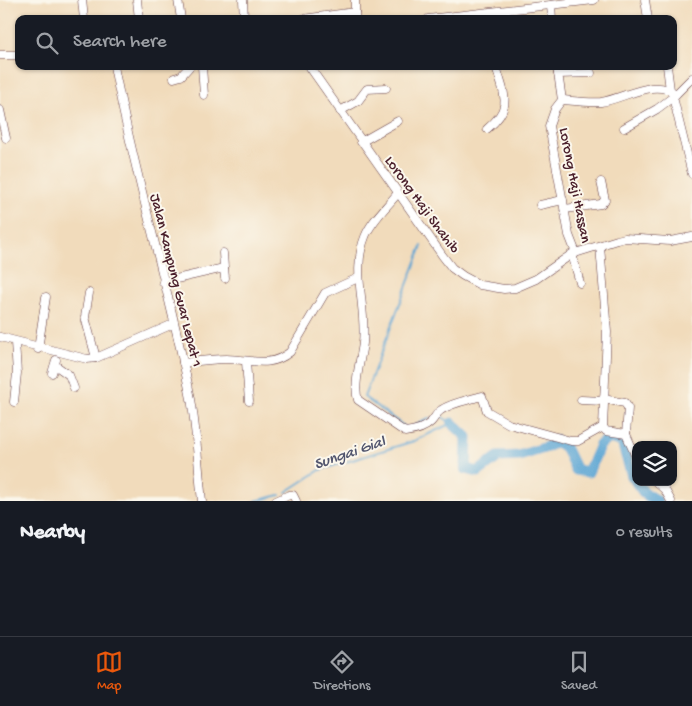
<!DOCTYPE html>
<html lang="en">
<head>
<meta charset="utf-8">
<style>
  body { margin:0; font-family:"Gochi Hand",sans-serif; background:#20242c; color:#f1f3f6 }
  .controls { position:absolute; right:15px; bottom:15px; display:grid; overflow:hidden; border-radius:10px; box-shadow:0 1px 4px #0004 }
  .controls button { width:45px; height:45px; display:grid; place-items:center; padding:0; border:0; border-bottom:1px solid #363941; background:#171b24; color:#f1f3f6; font:25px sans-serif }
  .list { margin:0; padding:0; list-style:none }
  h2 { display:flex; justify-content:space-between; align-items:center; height:65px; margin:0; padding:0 20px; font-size:21px }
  h2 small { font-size:16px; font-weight:400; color:#9ea1a6 }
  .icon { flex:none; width:28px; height:28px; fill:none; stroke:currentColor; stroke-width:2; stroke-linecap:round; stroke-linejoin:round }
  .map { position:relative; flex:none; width:692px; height:501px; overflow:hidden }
  .search { position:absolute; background:#171b24; box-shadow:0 1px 4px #0004; left:15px; right:15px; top:15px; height:55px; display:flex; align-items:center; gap:12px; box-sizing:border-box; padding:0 18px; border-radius:10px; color:#9ea1a6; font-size:19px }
  .sheet { height:135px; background:#171b24 }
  nav { display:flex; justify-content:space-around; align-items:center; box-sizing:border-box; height:70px; border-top:1px solid #363941; background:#171b24; font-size:14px; color:#9ea1a6 }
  nav a { display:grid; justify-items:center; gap:2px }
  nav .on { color:#ea580c }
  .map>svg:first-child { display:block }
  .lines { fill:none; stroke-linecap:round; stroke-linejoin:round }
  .stream { stroke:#5ca5d3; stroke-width:2 }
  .river { stroke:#5ca5d3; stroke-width:11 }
  .minor-casing { stroke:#633b41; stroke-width:9 }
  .minor { stroke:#fff; stroke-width:8 }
  .labels { text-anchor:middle; stroke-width:4; stroke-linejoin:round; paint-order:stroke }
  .street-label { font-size:15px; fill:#4a1f2b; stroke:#fbf7ec }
  .water-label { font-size:16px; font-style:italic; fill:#51556e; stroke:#fbf7ec }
</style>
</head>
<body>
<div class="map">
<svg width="692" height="501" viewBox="0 0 692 501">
  <rect width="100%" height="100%" fill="#fbf7ec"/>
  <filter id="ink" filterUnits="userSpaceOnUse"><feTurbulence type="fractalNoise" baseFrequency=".02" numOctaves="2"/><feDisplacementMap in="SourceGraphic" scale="10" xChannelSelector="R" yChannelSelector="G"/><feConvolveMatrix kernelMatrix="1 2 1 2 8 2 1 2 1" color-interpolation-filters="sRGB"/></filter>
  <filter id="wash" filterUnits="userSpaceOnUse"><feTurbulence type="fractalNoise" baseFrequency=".0096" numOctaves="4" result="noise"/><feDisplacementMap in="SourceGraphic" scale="20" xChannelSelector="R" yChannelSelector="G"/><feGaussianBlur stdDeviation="1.12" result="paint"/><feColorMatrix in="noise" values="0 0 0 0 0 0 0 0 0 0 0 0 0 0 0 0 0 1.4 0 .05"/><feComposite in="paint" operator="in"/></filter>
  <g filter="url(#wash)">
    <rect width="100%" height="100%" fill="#f1dbbb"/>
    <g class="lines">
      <!-- stream -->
      <g class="stream">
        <path d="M422,246L364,397L408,429L430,418"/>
        <path d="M439,415L452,423"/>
        <path d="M286,492L320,470L414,441L452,423"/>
        <path d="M255,501L280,495"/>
      </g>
      <!-- river -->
      <g class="river">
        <path d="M452,423L467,437L466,469L478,472L498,457L519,456L547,447L556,441L565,447L576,470L588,472L600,445L609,438L622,442L632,476L636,481"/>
        <path d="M636,482L644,493L657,501"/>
      </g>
    </g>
  </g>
  <g filter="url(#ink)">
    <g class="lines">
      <defs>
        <g id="minor">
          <path d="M82,0L84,19"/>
          <path d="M137,0L139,19"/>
          <path d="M178,0L181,19"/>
          <path d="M243,0L244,19"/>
          <path d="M645,0L648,19"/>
          <path d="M551,5L552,19"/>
          <path d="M303,19L355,12"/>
          <path d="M355,19V0"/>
          <path d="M428,19L594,0"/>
          <path d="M0,55H19"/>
          <path d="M114,66C135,178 169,287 191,399C197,433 198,467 202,501"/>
          <path d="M202,66L204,95"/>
          <path d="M309,66L442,255L452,268L463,276L480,285L504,289L515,288L536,279L572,254L617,240L625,238L670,241L692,237"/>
          <path d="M557,66L562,100L555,109L549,126L569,235L576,253"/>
          <path d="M667,66L670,90"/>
          <path d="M558,74L591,73"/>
          <path d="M174,78L181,76L190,66"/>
          <path d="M692,78L673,97L692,174"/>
          <path d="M562,100C575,101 588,103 601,102C624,99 654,77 676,94"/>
          <path d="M0,110L6,138"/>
          <path d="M340,111L358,101L367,89L386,88"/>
          <path d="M624,128L657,109L673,97"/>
          <path d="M487,129C514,107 504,95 496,66"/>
          <path d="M361,142L398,121"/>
          <path d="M397,194C387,207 371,221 365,237C351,272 367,307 363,343C361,359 353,386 358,400L405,432C414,431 424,429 431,422C435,418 436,413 441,410C453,402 469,400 482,396L487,411L509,424L571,441H578L603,427"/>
          <path d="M540,205L563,200"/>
          <path d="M565,209L601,204L605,200L601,182"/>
          <path d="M600,246L607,332L603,427L606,431L626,434L636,457"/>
          <path d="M223,253L224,268"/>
          <path d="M572,254L580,283"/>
          <path d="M163,282L224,268L225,278"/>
          <path d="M89,293L85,317L96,358"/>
          <path d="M0,337L87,359L96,358L173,324"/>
          <path d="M38,349L46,297"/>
          <path d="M246,362L249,401"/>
          <path d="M183,363C198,361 212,359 226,359C251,359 269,369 290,352L325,293L358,278"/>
          <path d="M55,365L69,375L74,388"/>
          <path d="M52,373L56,360"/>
          <path d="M603,399L625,403L628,408L626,434"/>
          <path d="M581,400L603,401"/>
          <path d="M14,402L17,373L15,342"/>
          <path d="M656,482L665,490L671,501"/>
          <path d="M276,501L289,495H293L296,501"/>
        </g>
      </defs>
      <!-- minor casing -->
      <use href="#minor" class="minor-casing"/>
      <!-- minor -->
      <use href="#minor" class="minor"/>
    </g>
  </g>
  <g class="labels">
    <!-- street labels -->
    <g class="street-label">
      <text transform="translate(576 185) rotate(79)" y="5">Lorong Haji Hassan</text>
      <text transform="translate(423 204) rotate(54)" y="5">Lorong Haji Shahib</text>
      <text transform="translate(177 280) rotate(76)" y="5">Jalan Kampung Guar Lepat 1</text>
    </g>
    <!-- water labels -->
    <g class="water-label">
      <text transform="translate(349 451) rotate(-19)" y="6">Sungai Gial</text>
    </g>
  </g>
</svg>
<div class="controls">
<button><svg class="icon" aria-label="layers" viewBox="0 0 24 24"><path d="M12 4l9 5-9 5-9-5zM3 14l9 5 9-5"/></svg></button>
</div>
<div class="search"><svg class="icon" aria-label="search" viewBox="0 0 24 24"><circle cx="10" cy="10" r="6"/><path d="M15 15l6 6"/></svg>Search here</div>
</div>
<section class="sheet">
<h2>Nearby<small>0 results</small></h2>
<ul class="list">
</ul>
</section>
<nav>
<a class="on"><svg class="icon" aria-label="map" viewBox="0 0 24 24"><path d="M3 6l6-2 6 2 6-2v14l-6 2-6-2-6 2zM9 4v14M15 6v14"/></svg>Map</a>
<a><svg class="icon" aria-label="directions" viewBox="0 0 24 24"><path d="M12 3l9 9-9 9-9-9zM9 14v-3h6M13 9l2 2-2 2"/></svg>Directions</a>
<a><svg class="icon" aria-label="saved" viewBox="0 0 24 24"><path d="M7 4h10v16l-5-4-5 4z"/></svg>Saved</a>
</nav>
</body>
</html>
